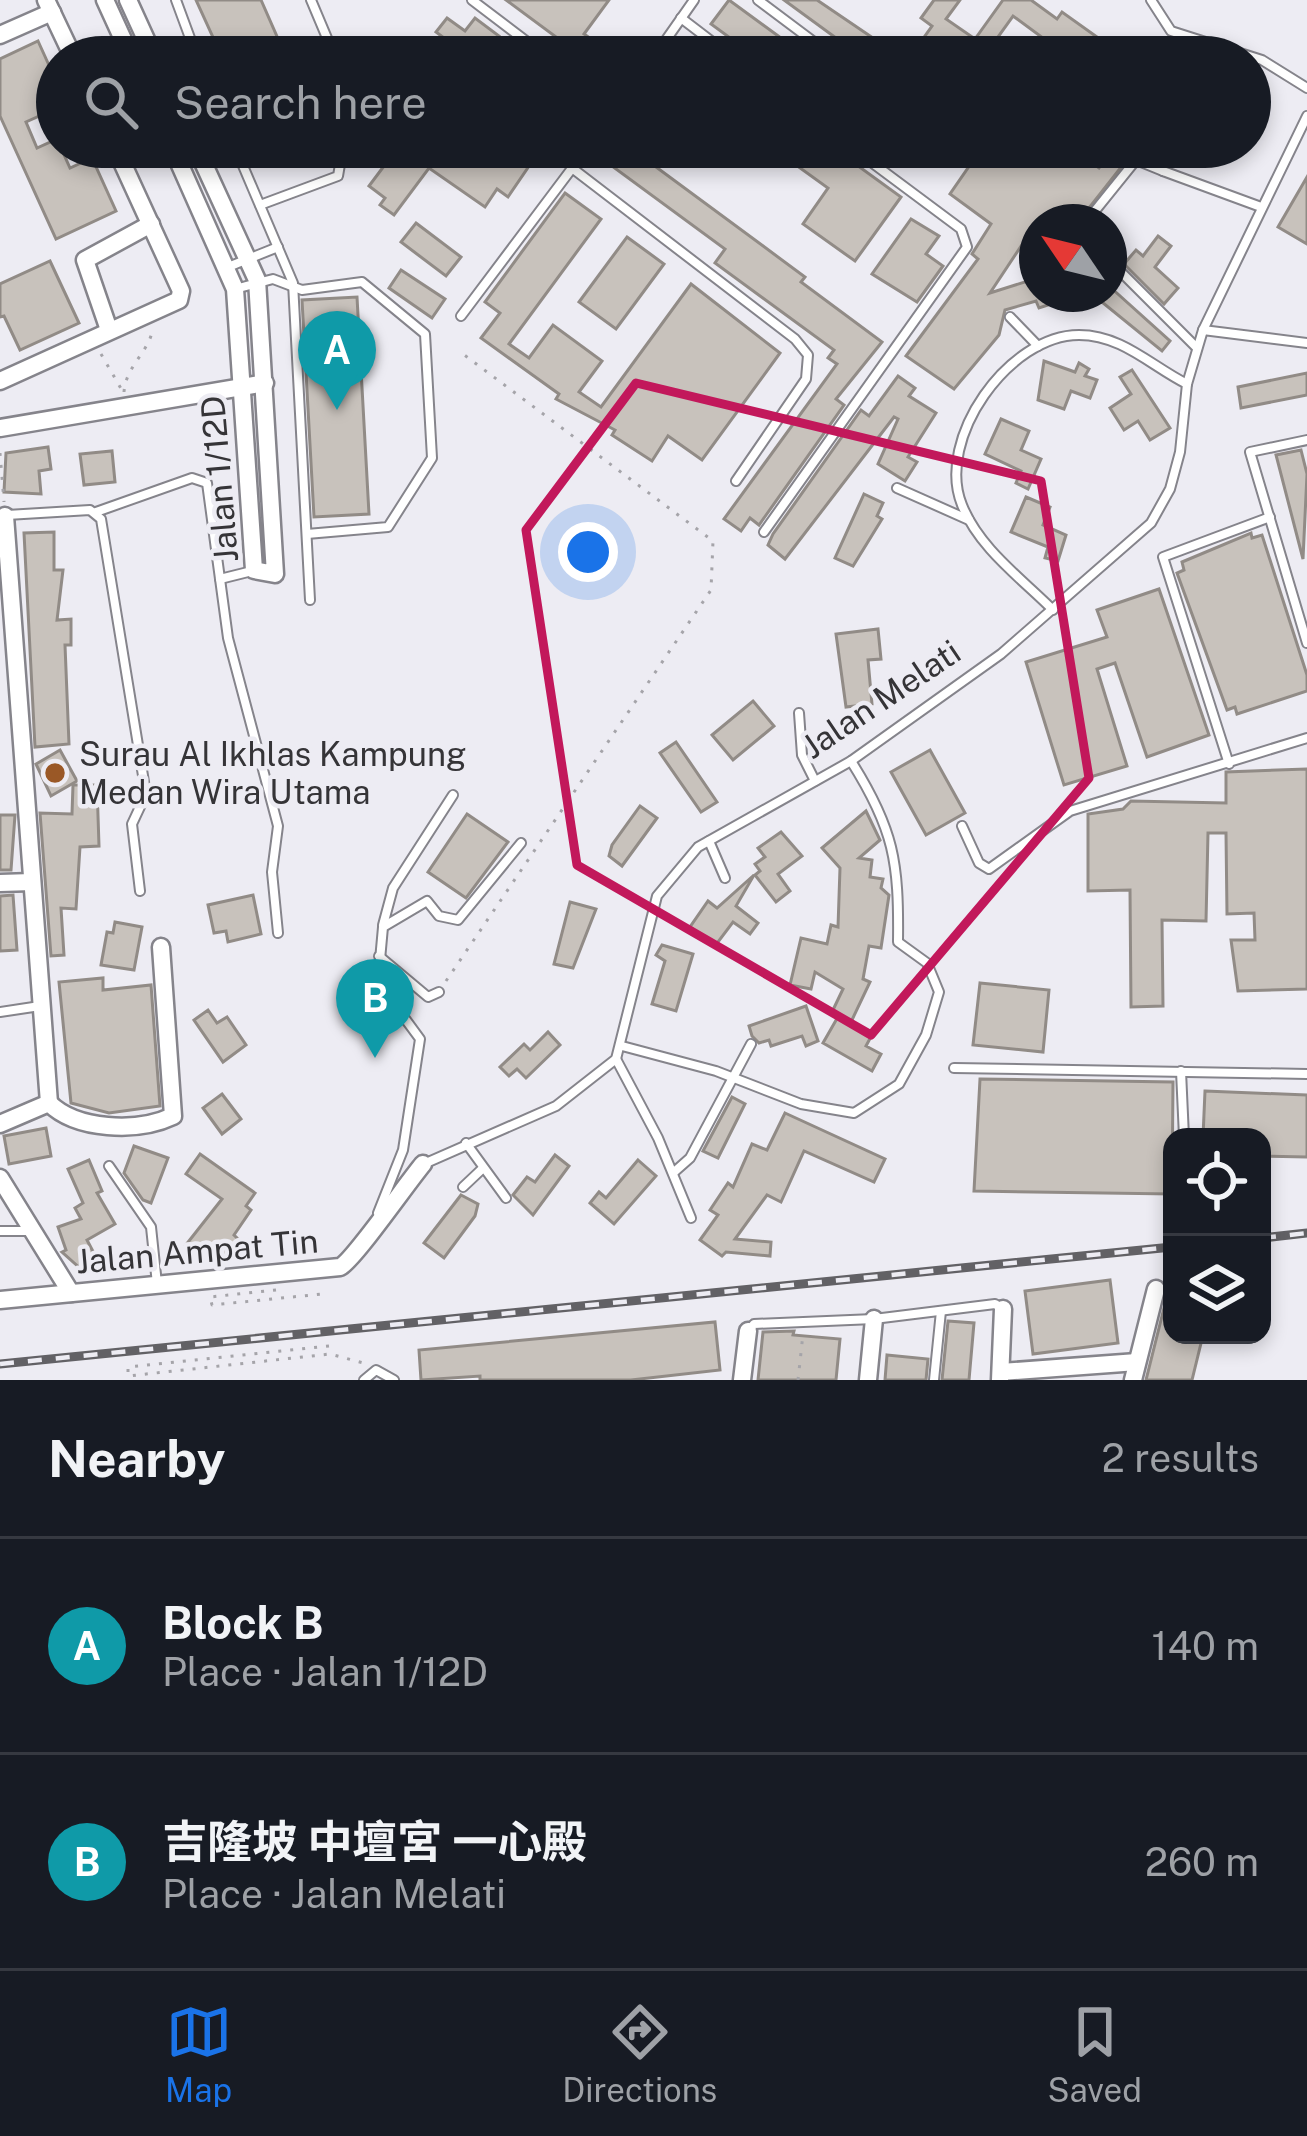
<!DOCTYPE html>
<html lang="en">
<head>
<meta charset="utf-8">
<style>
  body { margin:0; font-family:"Public Sans","Noto Sans SC",sans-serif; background:#242831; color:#f1f3f6 }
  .controls { position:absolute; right:36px; bottom:36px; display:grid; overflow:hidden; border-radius:24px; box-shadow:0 6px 18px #0003 }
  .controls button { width:108px; height:108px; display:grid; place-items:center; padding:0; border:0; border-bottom:3px solid #363941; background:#171b24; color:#f1f3f6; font:60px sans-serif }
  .compass { position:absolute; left:1019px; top:204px; width:108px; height:108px; border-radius:50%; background:#171b24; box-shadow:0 6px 18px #0003; rotate:305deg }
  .you { position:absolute; left:588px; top:552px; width:42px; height:42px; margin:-30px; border:9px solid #fff; border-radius:50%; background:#1a73e8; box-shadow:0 0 0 18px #1a73e833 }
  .badge { display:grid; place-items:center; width:78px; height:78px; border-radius:50%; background:#1a73e8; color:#fff; font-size:39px; font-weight:700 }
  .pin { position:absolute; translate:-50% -99px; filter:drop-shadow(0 3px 6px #0008) }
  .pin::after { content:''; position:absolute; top:63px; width:42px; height:36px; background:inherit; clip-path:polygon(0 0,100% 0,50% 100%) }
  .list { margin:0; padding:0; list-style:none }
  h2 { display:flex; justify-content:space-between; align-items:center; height:156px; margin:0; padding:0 48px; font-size:51px }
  h2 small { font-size:39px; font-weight:400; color:#9ea1a6 }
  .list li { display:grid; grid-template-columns:78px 1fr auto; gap:36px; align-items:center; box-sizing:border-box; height:216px; padding:0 48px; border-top:3px solid #363941 }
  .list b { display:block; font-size:45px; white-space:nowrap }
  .list p { margin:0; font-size:39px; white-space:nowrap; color:#9ea1a6 }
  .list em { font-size:39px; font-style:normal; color:#9ea1a6 }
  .icon { flex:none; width:66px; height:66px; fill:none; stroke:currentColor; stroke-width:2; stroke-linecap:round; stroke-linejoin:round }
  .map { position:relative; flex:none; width:1307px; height:1380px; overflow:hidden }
  .search { position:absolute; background:#171b24; box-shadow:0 6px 18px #0003; left:36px; right:36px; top:36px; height:132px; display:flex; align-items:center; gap:30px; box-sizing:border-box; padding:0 42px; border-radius:66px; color:#9ea1a6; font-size:45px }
  .sheet { height:588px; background:#171b24 }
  nav { display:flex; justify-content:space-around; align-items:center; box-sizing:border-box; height:168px; border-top:3px solid #363941; background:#171b24; font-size:33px; color:#9ea1a6 }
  nav a { display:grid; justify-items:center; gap:6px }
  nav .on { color:#1a73e8 }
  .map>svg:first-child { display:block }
  .building { fill:#c8c2bc; stroke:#918b86; stroke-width:3 }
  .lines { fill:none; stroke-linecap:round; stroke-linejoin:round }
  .lane-casing { stroke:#85848b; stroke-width:12 }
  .street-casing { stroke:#85848b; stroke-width:21 }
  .path { stroke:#a5a4a9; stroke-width:3; stroke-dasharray:3 9; stroke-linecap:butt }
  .lane { stroke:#fff; stroke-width:8 }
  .street { stroke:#fff; stroke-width:16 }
  .rail-casing { stroke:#626165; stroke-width:9 }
  .rail { stroke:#edecf3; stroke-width:4.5; stroke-dasharray:14; stroke-linecap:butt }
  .marked { fill:none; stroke:#c2185b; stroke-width:9; stroke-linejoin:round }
  .poi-dot { fill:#9a5826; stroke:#edecf3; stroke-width:4.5 }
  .labels { text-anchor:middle; stroke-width:9; stroke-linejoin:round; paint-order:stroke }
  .street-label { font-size:33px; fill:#353437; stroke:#edecf3 }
  .poi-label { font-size:33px; fill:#353437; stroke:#edecf3; text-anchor:start }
</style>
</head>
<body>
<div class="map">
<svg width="1307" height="1380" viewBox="0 0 1307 1380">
  <rect width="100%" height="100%" fill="#edecf3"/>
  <!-- building -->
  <g class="building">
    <path d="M196,0H261L286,57H222Z"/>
    <path d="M506,0H609L584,34L617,57H583Z"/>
    <path d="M729,0L807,57H756L711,24Z"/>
    <path d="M784,0H817L901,57H862Z"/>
    <path d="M934,0H960L946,19L975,39L1003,0H1031L1057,19L1062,12L1125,57H1029L1043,38L1013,16L990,48L1004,57H973L963,50L958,57H910L932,26L921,18Z"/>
    <path d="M447,18L465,31L475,18L499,36L489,50L499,57H469L436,32Z"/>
    <path d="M38,41L57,83V108L26,122L37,148L57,139L70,168L92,158L116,211L56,239L0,116V59Z"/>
    <path d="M374,147H444L454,154L459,147H542L508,197L497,189L485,207L429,168L394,215L380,205L385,198L369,186L390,158Z"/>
    <path d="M609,147H629L805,277L801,282L882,342L836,399L844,405L759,525L750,518L741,531L724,519L837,364L828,358L834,350L715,263L725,249L601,158Z"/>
    <path d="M771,147H832L901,197L855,261L803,224L828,188Z"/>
    <path d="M952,147H1071L1099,168L1115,147H1137L1078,222H1059L1047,213L1037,222L990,293L1031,280L1037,294H1048L1051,304L1039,308L1036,301L1005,310L999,335L954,389L906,356L978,259L972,254L991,224L950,194L972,162Z"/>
    <path d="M1307,177V244L1278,227Z"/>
    <path d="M565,193L601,219L509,344L529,358L553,325L602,361L579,392L601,407L691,284L780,353L702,460L668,436L652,461L612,435L615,430L556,399L559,394L481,338L500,313L485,302Z"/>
    <path d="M911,219L939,236L926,254L943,266L917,302L872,274Z"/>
    <path d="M416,223L461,257L446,276L401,242Z"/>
    <path d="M1158,236L1171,246L1155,267L1178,288L1164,304L1124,264L1136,250L1143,256Z"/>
    <path d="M627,237L664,264L616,329L579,302Z"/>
    <path d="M50,261L79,323L20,350L4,316L0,317V284Z"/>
    <path d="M401,270L445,299L432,318L389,288Z"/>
    <path d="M1109,286L1170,341L1162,351L1092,294H1109Z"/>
    <path d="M357,297L369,514L314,517L302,300Z"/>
    <path d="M1044,361L1075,372L1079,363L1089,369L1085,376L1097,380L1090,398L1071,391L1064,409L1038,400Z"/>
    <path d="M1132,370L1170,428L1150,440L1138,421L1124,430L1110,408L1131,394L1120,377Z"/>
    <path d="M1307,373V395L1241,408L1238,387Z"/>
    <path d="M898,376L915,388L909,396L936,413L908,457L917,462L905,481L878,464L898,419L894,417L785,559L768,545L773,534L861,410L869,416Z"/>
    <path d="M1001,419L1029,431L1021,450L1041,459L1028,489L1016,483L1021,471L985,454Z"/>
    <path d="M48,447L51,469L39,471L41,494L4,492L6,453Z"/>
    <path d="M1301,450L1307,474L1303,559L1276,455Z"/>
    <path d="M112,451L115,482L84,485L80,454Z"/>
    <path d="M864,494L883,503L877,516L882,519L853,566L835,558Z"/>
    <path d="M1026,497L1050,507L1043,525L1066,535L1058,561L1045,558L1048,547L1011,532Z"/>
    <path d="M54,532V570H63L57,620L71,619V645H65L69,744L35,747L24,533Z"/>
    <path d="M1251,533L1252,538L1262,535L1307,675V691L1237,714L1235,707L1227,710L1177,573L1184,570L1182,562Z"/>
    <path d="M1159,589L1209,735L1147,757L1115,663L1097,669L1127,766L1064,785L1026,662L1107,637L1097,610Z"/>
    <path d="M878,629L881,659L868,660L872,704L846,707L836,634Z"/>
    <path d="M753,701L774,726L733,760L712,735Z"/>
    <path d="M676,742L717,802L701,812L660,753Z"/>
    <path d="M60,750L77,781L51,796L36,764Z"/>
    <path d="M930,750L965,813L926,835L891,772Z"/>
    <path d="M1307,769V989L1238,991L1231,940H1255L1254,913L1227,914L1226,833H1208L1206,921L1162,920L1163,1006L1131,1007L1130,890L1088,891V814L1123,809L1131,801L1226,803V772Z"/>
    <path d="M73,785H97L99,846L80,847L76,909L61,908L64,955L51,956L40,813L72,814Z"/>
    <path d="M640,806L657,818L622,866L609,856L612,845Z"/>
    <path d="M866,811L880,840L859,858L872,860L870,877L883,879L881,888L889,895L881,948L869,946L863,979L870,982L851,1022L873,1033L866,1046L881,1054L872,1071L823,1043L839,1015L832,1012L843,989L815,972L811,989L790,985L801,938L827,944L831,925L838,927L840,868L822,848Z"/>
    <path d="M467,814L508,842L466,898L428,872Z"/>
    <path d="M0,815H15L11,870H0Z"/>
    <path d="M781,832L802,856L778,874L790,891L776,902L755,875L760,871L755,864L765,857L758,848Z"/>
    <path d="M754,875L736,906L758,923L750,934L733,922L715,946L690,927L708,901L717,908Z"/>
    <path d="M13,895L17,950L0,951V896Z"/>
    <path d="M253,895L261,934L228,942L226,931L214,933L208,905Z"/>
    <path d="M570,902L596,909L573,968L554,964Z"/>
    <path d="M115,922L142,927L134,970L101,965L107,932L113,933Z"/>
    <path d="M662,945L693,954L676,1011L652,1004L665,961L656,955Z"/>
    <path d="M103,978V990L151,985L160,1106L109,1113L71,1103L59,982Z"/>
    <path d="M980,983L1049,990L1043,1052L973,1045Z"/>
    <path d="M806,1006L818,1041L806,1046L802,1036L771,1046L769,1040L759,1043L752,1036L749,1026Z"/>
    <path d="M208,1010L217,1023L227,1017L246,1045L223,1062L194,1020Z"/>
    <path d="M548,1032L560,1045L526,1078L517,1069L509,1076L500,1067L524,1044L530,1050Z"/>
    <path d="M980,1079L1173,1082L1172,1194L974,1191Z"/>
    <path d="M1205,1091L1307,1095V1157L1262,1156V1137H1203Z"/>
    <path d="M222,1094L241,1119L222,1134L203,1108Z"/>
    <path d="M732,1097L745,1104L718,1158L703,1151Z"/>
    <path d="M785,1113L885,1159L874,1182L804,1151L781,1202L767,1195L735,1239L771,1242L770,1256L726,1252L722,1256L700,1240L718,1215L710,1210L728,1183L733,1187L752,1144L767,1150Z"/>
    <path d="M46,1128L51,1156L9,1164L4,1136Z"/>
    <path d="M134,1146L168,1158L151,1203L143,1200L124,1173Z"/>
    <path d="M200,1154L255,1193L246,1206L251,1210L234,1235L239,1240L225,1259L214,1251L207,1262L185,1246L222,1199L186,1174Z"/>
    <path d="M555,1155L569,1166L533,1215L513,1195L527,1177L535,1182Z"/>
    <path d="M89,1160L102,1191L97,1193L115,1224L87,1240L98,1261L82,1270L62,1252L66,1250L58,1227L81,1219L75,1208L83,1203L68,1169Z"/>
    <path d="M638,1160L656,1176L614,1224L590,1203L599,1192L606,1198Z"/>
    <path d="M461,1195L478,1204L475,1216L444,1258L424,1243Z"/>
    <path d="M1110,1280L1118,1343L1033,1354L1025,1291Z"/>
    <path d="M1168,1292L1172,1335H1203L1192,1380H1146Z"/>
    <path d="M948,1321L974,1323L969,1380H942Z"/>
    <path d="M715,1322L720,1370L631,1380H480V1376L421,1380L419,1350Z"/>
    <path d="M794,1331L793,1335L840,1339L836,1380H758L763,1332Z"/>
    <path d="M887,1355L928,1359L926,1380H885Z"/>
  </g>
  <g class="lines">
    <defs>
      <g id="lane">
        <path d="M176,0L197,57"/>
        <path d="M311,0L335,57"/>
        <path d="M472,0L547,57"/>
        <path d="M758,0L834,57"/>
        <path d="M1151,0L1171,31L1262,60L1307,88"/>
        <path d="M681,18L732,57"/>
        <path d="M654,57L694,0"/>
        <path d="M235,147L293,283L310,600"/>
        <path d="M1159,147L1163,171L1261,207"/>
        <path d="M572,168L795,339L808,355L806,379L736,481"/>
        <path d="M260,205L338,176L343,147"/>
        <path d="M1086,222L1136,160L1163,171"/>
        <path d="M1109,260L1197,348"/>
        <path d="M228,267L278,247"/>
        <path d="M235,289L273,279L302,290L362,282L425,334L432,458L388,527L307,534"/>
        <path d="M461,316L588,147"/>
        <path d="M1010,317L1038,346"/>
        <path d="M1203,330L1307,343"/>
        <path d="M1307,440L1250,452L1307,643"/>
        <path d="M897,488L969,520"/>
        <path d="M96,512L192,478L207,483L228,638L278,826L272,872L278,933"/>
        <path d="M7,515L90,510L101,519L146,794L132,824L140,891"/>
        <path d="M764,532L967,247L961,229L851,147"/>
        <path d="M220,579L252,571"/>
        <path d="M1053,610C1021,578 979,548 962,505C935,439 1009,335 1079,335C1122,335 1151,366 1187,384"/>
        <path d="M799,713L802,755L815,781"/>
        <path d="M1229,764L1163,557L1270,517"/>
        <path d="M962,826L979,863L989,869L1070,811L1307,738"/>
        <path d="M709,841L725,878"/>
        <path d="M383,925L393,888L453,795"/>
        <path d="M379,956L428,997L439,992"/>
        <path d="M0,1012L40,1006"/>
        <path d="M622,1046L716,1071L801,1104L854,1113L899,1084L926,1035L939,992L927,963L898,942C899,862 894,829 851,761"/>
        <path d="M616,1059L658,1138L691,1218"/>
        <path d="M954,1068L1307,1074"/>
        <path d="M1181,1071L1184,1137"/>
        <path d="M466,1143L506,1198"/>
        <path d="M426,1163L556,1106L616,1059L657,896L698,847L851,761L1001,654L1151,523L1170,489L1180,452L1187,384L1203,330L1307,116"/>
        <path d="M109,1166L151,1227L157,1284"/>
        <path d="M673,1173L690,1158L751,1044"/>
        <path d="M463,1187L481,1170"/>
        <path d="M378,1213L403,1150L420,1039L378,982L383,927L427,901L439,916L458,920L521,843"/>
        <path d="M0,1231H28"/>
        <path d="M749,1330L754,1324L874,1319L995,1304L1003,1309"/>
        <path d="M364,1380L376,1370L394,1380"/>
        <path d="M934,1380L941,1311"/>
      </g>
      <g id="street">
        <path d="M46,0L73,57"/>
        <path d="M105,0L131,57"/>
        <path d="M128,0L154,57"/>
        <path d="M0,35L52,12"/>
        <path d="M172,147L235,289L254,570L275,574L257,280L196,147"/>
        <path d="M109,330L85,260L151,224"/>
        <path d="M0,381L179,300L181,291L115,147"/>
        <path d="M0,428L265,383"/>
        <path d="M0,883L32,882"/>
        <path d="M49,1103C76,1130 137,1133 173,1116L161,947"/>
        <path d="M0,1124L49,1103L5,516"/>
        <path d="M0,1178L71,1293"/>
        <path d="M0,1300L340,1267C353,1261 407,1183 423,1164"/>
        <path d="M1001,1372L1137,1362"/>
        <path d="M742,1380L748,1331"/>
        <path d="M868,1380L874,1319"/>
        <path d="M1000,1380L1003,1309"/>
        <path d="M1133,1380L1156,1289"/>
      </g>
    </defs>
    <!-- lane casing -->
    <use href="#lane" class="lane-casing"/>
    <!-- street casing -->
    <use href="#street" class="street-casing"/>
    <!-- path -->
    <g class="path">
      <path d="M101,354L123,392"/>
      <path d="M124,392C126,365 150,352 153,327"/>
      <path d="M0,453L4,502"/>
      <path d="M446,981L711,590L713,541L459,351"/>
      <path d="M276,1290L210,1297L212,1305L322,1294"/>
      <path d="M329,1346L128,1367V1376L330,1354L367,1364"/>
      <path d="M798,1380L803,1334"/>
    </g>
    <!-- lane -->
    <use href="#lane" class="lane"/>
    <!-- street -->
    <use href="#street" class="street"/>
    <defs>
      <g id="rail">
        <path d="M1262,1238L1307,1233"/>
        <path d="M0,1364L1172,1247"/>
      </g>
    </defs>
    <!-- rail casing -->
    <use href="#rail" class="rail-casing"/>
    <!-- rail -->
    <use href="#rail" class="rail"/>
  </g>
  <!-- marked area -->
  <path class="marked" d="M636,383L1041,481L1089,778L871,1035L577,865L526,530Z"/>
  <!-- markers -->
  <circle class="poi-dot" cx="55" cy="773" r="12"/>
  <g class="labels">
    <!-- street labels -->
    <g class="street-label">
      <text transform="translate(219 479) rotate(-95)" y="12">Jalan 1/12D</text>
      <text transform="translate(881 699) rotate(-34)" y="12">Jalan Melati</text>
      <text transform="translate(197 1251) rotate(-5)" y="12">Jalan Ampat Tin</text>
    </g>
    <!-- poi labels -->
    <g class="poi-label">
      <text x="79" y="766">Surau Al Ikhlas Kampung<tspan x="79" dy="38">Medan Wira Utama</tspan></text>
    </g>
  </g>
</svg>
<div class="controls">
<button><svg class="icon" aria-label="locate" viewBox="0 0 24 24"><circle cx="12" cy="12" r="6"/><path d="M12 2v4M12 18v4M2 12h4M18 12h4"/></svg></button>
<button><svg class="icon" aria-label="layers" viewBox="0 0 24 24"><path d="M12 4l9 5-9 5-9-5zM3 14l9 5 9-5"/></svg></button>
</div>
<svg class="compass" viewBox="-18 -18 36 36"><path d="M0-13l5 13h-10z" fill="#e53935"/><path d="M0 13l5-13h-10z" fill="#9ea1a6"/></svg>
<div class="you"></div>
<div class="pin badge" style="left:337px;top:410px;background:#0f9aa8">A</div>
<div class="pin badge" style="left:375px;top:1058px;background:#0f9aa8">B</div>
<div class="search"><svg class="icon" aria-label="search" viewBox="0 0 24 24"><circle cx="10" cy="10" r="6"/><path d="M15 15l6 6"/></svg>Search here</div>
</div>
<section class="sheet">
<h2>Nearby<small>2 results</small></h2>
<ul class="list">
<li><span class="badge" style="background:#0f9aa8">A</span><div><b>Block B</b><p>Place · Jalan 1/12D</p></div><em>140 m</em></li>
<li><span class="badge" style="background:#0f9aa8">B</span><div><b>吉隆坡 中壇宮 一心殿</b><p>Place · Jalan Melati</p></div><em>260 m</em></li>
</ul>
</section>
<nav>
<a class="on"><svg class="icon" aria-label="map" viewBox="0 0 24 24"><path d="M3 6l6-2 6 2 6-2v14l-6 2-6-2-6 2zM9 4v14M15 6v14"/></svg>Map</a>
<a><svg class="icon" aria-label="directions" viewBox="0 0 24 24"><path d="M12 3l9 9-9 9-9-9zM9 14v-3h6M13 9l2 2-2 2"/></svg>Directions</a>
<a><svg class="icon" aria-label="saved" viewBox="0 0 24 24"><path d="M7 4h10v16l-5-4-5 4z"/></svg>Saved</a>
</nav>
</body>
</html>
